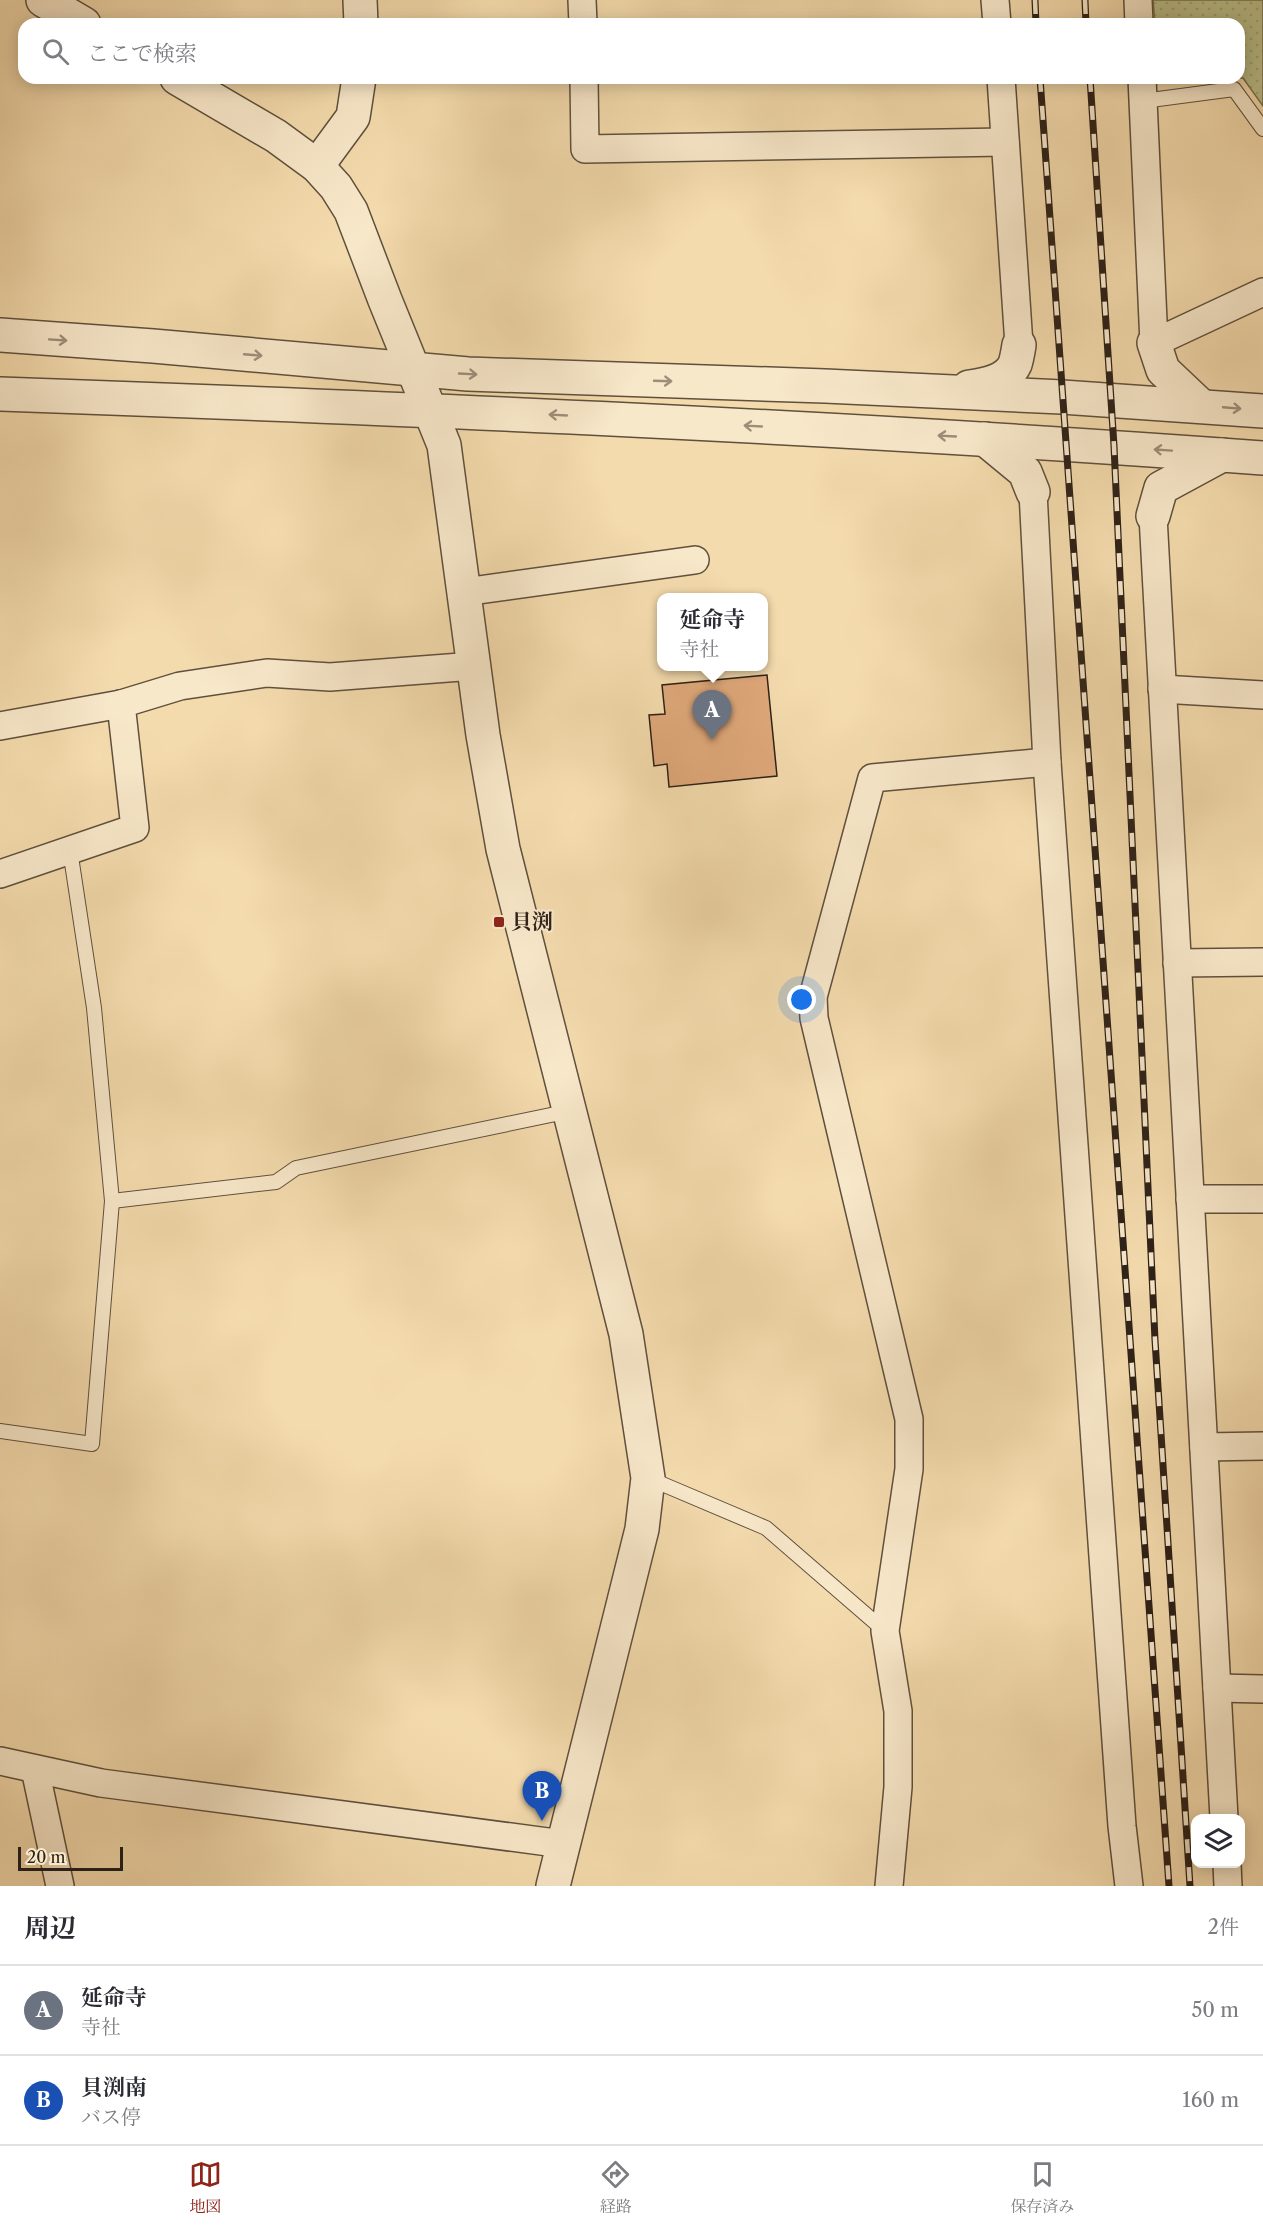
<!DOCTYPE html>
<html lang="ja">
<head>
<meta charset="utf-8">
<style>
  body { margin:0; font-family:"Libre Caslon Text","Noto Serif JP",serif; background:#f7f7f7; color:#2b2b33 }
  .controls { position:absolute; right:18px; bottom:18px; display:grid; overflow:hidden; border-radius:12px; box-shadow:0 3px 15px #0003 }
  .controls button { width:54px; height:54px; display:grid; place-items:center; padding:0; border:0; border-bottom:2px solid #e1e1e2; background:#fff; color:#2b2b33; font:30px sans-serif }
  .scale { position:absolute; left:18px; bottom:15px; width:105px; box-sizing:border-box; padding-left:6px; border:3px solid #2d2118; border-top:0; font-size:16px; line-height:21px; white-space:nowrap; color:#2d2118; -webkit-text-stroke:4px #f8e8ca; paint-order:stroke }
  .you { position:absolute; left:802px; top:1000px; width:21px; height:21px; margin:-15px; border:4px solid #fff; border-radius:50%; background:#1a73e8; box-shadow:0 0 0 9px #1a73e833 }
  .badge { display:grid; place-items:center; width:39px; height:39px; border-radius:50%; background:#8f2418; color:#fff; font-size:20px; font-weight:700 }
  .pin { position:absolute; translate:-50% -50px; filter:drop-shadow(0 2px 3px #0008) }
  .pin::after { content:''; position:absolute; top:32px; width:21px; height:18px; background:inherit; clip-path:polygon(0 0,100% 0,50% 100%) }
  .popup { position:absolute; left:657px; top:593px; width:111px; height:78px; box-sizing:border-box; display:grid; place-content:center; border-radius:12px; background:#fff; filter:drop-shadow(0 2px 4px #0005); font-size:20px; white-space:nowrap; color:#7c7c81 }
  .popup b { font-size:22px; color:#2b2b33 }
  .popup::after { content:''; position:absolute; left:50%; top:100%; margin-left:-12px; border:12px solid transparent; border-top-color:#fff }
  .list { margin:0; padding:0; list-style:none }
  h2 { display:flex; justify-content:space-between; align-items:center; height:78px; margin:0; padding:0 24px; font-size:26px }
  h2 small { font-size:20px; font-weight:400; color:#7c7c81 }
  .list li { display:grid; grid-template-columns:39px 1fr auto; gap:18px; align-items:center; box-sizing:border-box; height:90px; padding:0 24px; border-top:2px solid #e1e1e2 }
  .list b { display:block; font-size:22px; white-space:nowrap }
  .list p { margin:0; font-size:20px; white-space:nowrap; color:#7c7c81 }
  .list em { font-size:20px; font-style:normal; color:#7c7c81 }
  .icon { flex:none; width:33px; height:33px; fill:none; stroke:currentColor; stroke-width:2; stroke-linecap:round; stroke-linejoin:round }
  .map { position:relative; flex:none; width:1263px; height:1886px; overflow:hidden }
  .search { position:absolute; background:#fff; box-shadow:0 3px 15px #0003; left:18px; right:18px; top:18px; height:66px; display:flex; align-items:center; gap:15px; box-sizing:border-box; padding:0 21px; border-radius:18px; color:#7c7c81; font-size:22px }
  .sheet { height:258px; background:#fff }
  nav { display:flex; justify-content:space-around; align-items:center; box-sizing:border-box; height:84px; border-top:2px solid #e1e1e2; background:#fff; font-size:16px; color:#7c7c81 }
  nav a { display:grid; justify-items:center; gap:3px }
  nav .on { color:#8f2418 }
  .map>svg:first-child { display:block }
  .park { fill:url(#park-dots); stroke:#747052; stroke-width:1.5 }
  .building { fill:#dfa87a; stroke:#2d2118; stroke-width:1.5 }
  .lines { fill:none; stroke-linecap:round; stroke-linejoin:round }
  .service-casing { stroke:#5f503d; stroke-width:16 }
  .minor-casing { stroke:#5f503d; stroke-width:30 }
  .tertiary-casing { stroke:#5f503d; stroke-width:36 }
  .service { stroke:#f8e8ca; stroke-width:14 }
  .minor { stroke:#f8e8ca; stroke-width:27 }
  .tertiary { stroke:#f8e8ca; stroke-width:33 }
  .rail-casing { stroke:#2d2118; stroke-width:7 }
  .rail { stroke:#f8e8ca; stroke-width:4.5; stroke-dasharray:14; stroke-linecap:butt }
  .oneway { stroke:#9d8e7a }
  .poi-dot { fill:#8f2418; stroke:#f8e8ca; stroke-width:2 }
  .labels { text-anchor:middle; stroke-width:4.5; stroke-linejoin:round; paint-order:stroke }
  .poi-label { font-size:21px; font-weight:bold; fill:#2d2118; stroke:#f8e8ca; text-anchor:start }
</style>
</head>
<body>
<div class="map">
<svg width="1263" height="1886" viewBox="0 0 1263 1886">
  <defs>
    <pattern id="park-dots" width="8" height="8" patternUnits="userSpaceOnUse" patternTransform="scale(1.5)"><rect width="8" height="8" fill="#bac08b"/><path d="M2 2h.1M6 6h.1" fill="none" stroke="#a0a577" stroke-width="1.8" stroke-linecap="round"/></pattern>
  </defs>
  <rect width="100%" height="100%" fill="#f4dbad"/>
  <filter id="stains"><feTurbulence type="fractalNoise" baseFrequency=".00333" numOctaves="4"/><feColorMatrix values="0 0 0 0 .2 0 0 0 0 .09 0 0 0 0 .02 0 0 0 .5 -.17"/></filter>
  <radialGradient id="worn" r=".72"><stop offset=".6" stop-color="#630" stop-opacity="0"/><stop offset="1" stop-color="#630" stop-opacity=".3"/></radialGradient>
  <!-- park -->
  <path class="park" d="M1153,0H1263V106L1243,78H1239V24H1155Z"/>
  <!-- building -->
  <path class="building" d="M767,675L777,776L669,787L667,764L654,766L649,715L665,714L662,685Z"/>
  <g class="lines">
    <defs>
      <g id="service">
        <path d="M1143,101L1234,89L1263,129"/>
        <path d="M112,1201L276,1182L296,1168L570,1111"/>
        <path d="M0,1431L92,1444L112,1201L94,1008L70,850"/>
        <path d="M648,1478L766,1528L885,1631"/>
      </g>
      <g id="minor">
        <path d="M582,0L583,24"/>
        <path d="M995,0L997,24"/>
        <path d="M1138,0L1139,24"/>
        <path d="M584,78L585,149L1005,142"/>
        <path d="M1001,78L1019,345"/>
        <path d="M1142,78L1154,343L1263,292"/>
        <path d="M1033,492L1047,762L1122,1826L1129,1886"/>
        <path d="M1153,516L1224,1818"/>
        <path d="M464,592L695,560"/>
        <path d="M1162,689L1263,695"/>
        <path d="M0,726L121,704L180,686L267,673L330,677L474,666"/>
        <path d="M0,874L135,828L121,704"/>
        <path d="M1177,963L1263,962"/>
        <path d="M1190,1199H1263"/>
        <path d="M1204,1447L1263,1446"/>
        <path d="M1217,1688L1263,1689"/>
        <path d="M0,1761L101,1783L563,1844"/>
        <path d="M35,1769L60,1886"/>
        <path d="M1227,1864L1228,1886"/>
        <path d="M889,1886L898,1787V1711L885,1631L909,1469V1419L814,1018L813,997L872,778L1047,762"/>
      </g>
      <g id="tertiary">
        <path d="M43,0L84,24"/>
        <path d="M360,0L361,24"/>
        <path d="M177,78L276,136L317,166L336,187L351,211L385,300L444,445L483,735L503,849L626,1334L648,1478L642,1529L553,1886"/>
        <path d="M317,166L353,117L359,78"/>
        <path d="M0,335L153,346L468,374L825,386L1062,397L1263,411"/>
        <path d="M1154,343L1163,370L1200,405"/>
        <path d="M969,387C985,385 1008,380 1015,364C1017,358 1018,351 1019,345"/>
        <path d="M0,394C421,409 842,427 1263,458"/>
        <path d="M985,439L1025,472L1033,492"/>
        <path d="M1153,516L1161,488L1222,455"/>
      </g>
    </defs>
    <!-- service casing -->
    <use href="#service" class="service-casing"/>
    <!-- minor casing -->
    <use href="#minor" class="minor-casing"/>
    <!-- tertiary casing -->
    <use href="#tertiary" class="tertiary-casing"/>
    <!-- service -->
    <use href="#service" class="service"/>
    <!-- minor -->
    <use href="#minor" class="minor"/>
    <!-- tertiary -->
    <use href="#tertiary" class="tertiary"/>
    <defs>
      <g id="rail">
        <path d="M1035,0L1036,24"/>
        <path d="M1085,0L1086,24"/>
        <path d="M1040,78L1169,1886"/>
        <path d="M1090,78L1114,446L1155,1340L1190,1886"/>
      </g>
    </defs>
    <!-- rail casing -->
    <use href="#rail" class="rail-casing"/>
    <!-- rail -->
    <use href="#rail" class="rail"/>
  </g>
  <!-- one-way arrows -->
  <defs><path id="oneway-shaft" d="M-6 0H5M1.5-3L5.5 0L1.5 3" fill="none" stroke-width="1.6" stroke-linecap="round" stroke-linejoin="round" transform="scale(1.5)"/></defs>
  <g class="oneway">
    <use href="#oneway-shaft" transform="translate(58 340) rotate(4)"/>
    <use href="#oneway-shaft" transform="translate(253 355) rotate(5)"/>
    <use href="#oneway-shaft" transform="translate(468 374) rotate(3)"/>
    <use href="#oneway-shaft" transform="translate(663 381) rotate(2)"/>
    <use href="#oneway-shaft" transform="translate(1232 408) rotate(5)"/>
    <use href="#oneway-shaft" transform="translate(558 415) rotate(-177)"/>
    <use href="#oneway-shaft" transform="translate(753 426) rotate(-177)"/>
    <use href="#oneway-shaft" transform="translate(947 436) rotate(-177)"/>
    <use href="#oneway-shaft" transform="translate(1163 450) rotate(-176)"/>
  </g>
  <!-- markers -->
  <rect class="poi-dot" x="493" y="916" width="12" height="12" rx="3"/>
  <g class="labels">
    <!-- poi labels -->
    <g class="poi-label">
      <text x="511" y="929">貝渕</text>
    </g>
  </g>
  <rect width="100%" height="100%" filter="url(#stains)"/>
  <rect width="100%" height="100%" fill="url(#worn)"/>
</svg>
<div class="controls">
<button><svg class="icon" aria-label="layers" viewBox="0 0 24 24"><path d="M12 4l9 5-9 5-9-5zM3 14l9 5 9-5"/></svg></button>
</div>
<div class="scale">20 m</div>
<div class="you"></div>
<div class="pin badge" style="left:712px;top:740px;background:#6b7280">A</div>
<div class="popup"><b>延命寺</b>寺社</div>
<div class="pin badge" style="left:542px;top:1821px;background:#1a4fb4">B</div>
<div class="search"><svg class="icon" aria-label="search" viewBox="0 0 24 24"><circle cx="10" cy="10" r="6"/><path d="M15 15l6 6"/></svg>ここで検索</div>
</div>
<section class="sheet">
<h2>周辺<small>2件</small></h2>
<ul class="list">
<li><span class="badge" style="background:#6b7280">A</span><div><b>延命寺</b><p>寺社</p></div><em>50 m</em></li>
<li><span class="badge" style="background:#1a4fb4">B</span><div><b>貝渕南</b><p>バス停</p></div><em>160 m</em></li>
</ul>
</section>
<nav>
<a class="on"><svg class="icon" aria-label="map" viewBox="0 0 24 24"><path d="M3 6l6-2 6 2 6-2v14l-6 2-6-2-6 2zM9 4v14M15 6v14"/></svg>地図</a>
<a><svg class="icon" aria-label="directions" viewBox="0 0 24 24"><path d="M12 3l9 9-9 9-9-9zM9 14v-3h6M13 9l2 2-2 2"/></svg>経路</a>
<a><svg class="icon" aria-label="saved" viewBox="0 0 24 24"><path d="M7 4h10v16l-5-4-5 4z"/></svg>保存済み</a>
</nav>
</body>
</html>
